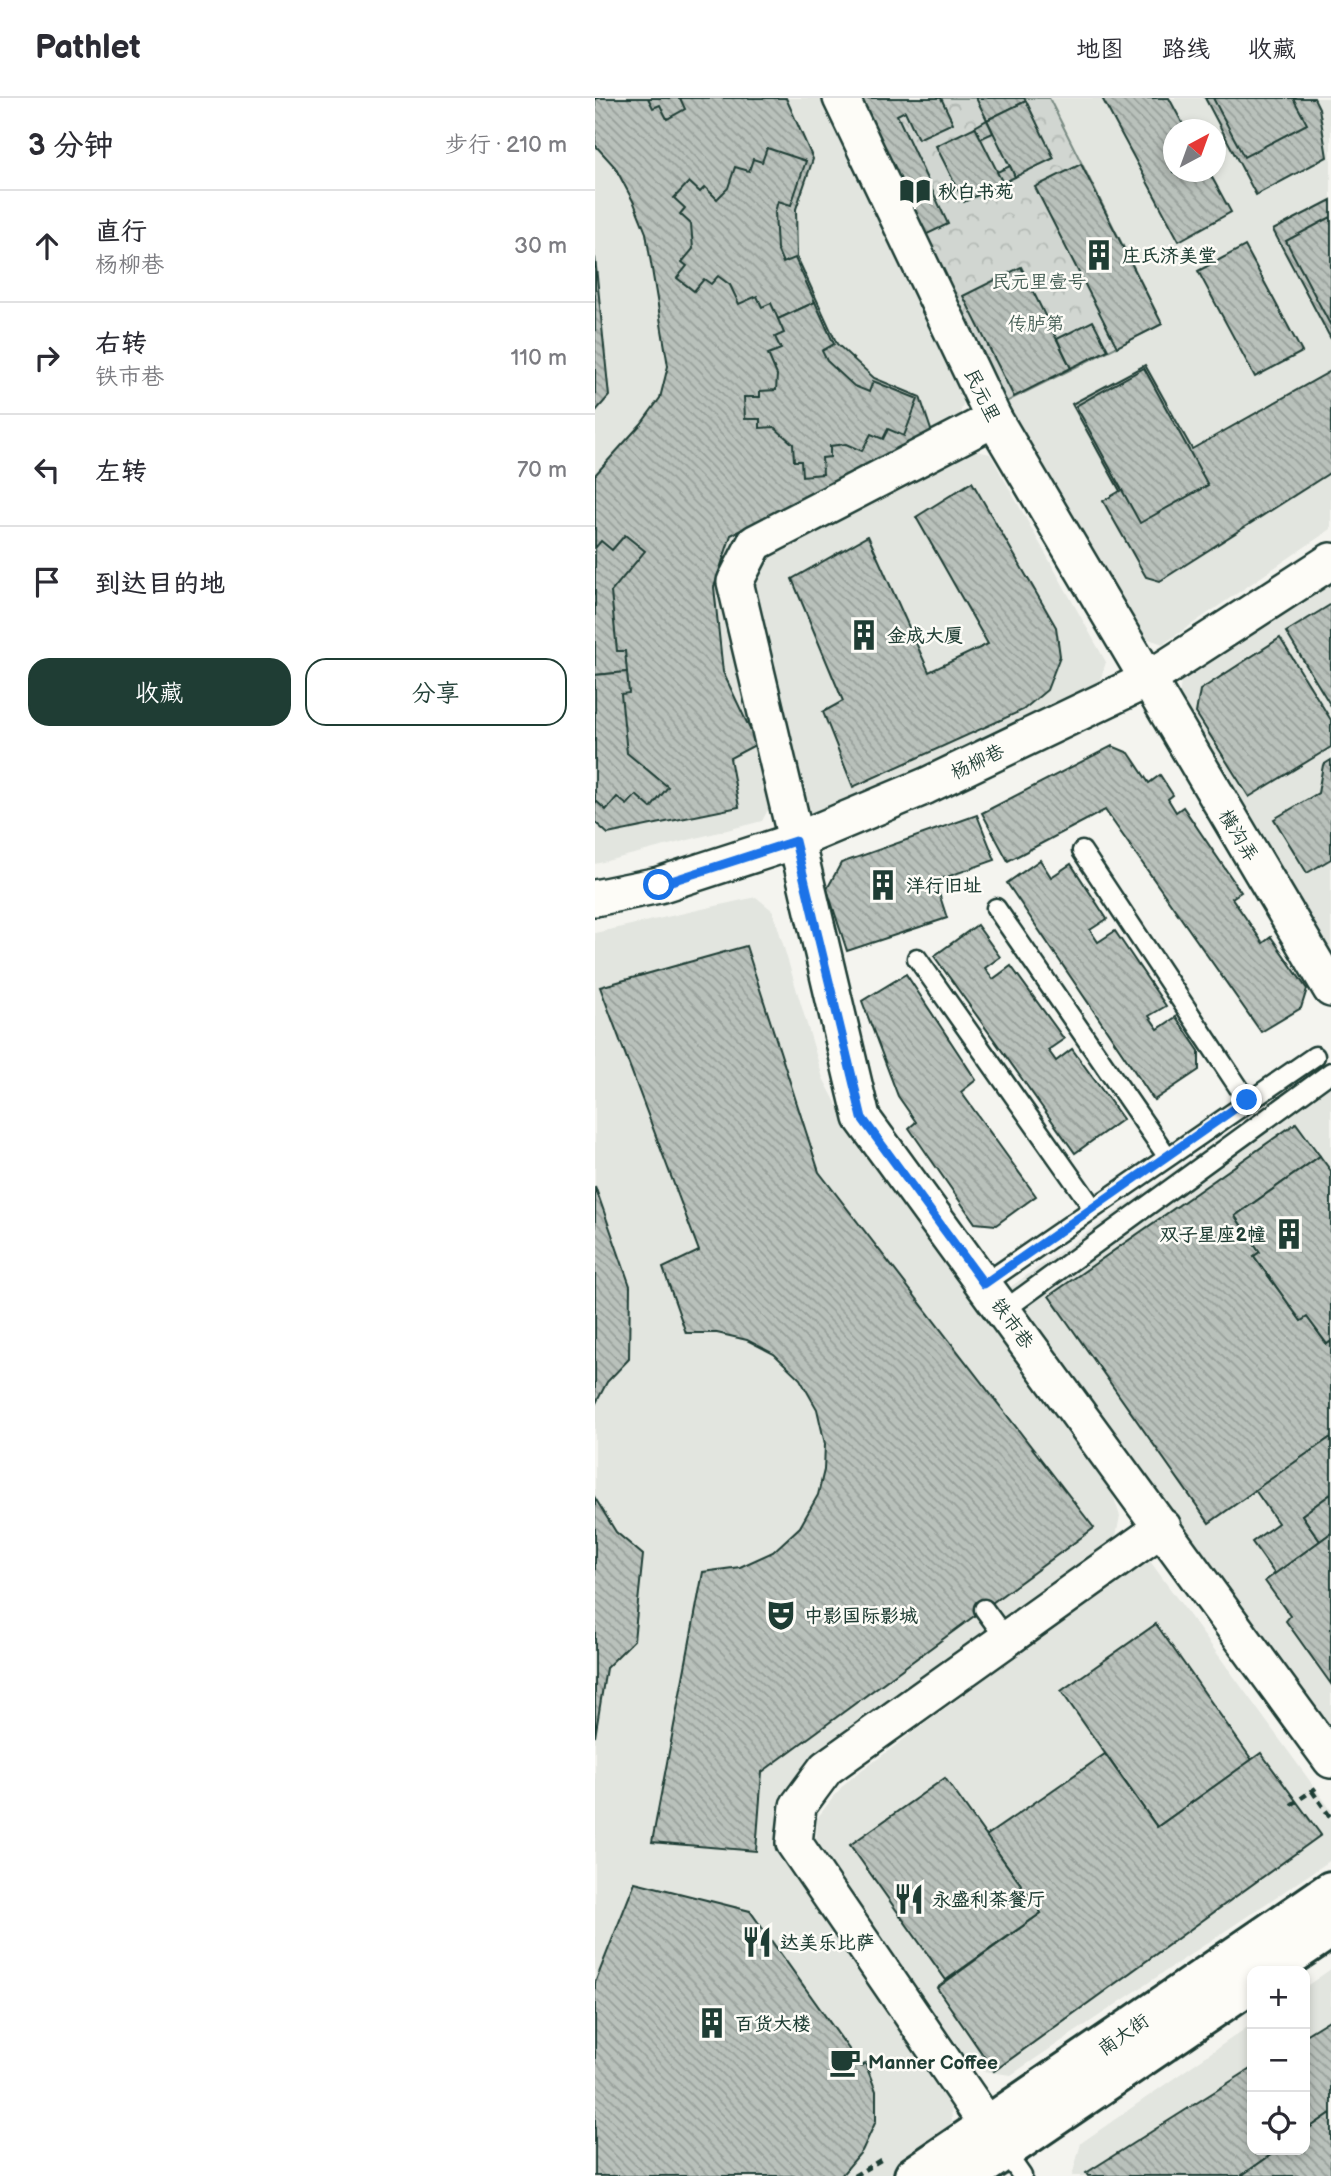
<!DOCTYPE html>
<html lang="zh">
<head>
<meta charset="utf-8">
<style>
  body { margin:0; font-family:"Balsamiq Sans","LXGW WenKai TC",sans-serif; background:#f2f2f3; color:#2b2b33 }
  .controls { position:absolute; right:21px; bottom:21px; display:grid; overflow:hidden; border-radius:14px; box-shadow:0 4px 10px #0003 }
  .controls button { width:63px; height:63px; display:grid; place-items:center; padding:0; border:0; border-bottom:2px solid #e1e1e2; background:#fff; color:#2b2b33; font:35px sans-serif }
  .compass { position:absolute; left:568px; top:21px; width:63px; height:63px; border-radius:50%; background:#fff; box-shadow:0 4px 10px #0003; rotate:41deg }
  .stop { position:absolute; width:21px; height:21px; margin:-16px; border:5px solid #1a73e8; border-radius:50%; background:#fff }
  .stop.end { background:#1a73e8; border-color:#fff; box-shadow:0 2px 7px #0008 }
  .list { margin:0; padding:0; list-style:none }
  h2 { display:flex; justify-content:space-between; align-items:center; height:91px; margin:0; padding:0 28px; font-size:30px }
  h2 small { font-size:23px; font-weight:400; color:#7c7c81 }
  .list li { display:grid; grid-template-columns:46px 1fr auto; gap:21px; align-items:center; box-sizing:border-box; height:112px; padding:0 28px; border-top:2px solid #e1e1e2 }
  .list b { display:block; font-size:26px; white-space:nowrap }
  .list p { margin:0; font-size:23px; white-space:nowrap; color:#7c7c81 }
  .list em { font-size:23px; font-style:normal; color:#7c7c81 }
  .actions { display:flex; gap:14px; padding:21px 28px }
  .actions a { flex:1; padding:16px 0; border:2px solid #1f3d34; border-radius:21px; text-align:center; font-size:24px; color:#1f3d34 }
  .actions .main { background:#1f3d34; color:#fff }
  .icon { flex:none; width:38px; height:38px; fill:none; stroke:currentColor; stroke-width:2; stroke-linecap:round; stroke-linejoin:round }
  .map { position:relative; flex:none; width:736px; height:2078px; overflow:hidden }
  header { display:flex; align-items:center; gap:42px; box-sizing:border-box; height:98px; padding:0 35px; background:#fff; border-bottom:2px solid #e1e1e2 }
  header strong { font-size:33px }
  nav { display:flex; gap:38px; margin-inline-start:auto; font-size:24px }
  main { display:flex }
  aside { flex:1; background:#fff }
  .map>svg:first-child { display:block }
  .built { fill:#e2e5df; fill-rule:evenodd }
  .park { fill:url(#park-crowns); stroke:#788a82; stroke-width:2 }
  .building { fill:url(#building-back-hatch); stroke:#1f3d34; stroke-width:2 }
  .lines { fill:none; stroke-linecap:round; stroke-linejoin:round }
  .service-casing { stroke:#1f3d34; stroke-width:23 }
  .minor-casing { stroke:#1f3d34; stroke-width:40 }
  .secondary-casing { stroke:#1f3d34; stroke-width:44 }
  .path { stroke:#1f3d34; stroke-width:4.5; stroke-dasharray:7 5; stroke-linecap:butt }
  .service { stroke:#fdfcf7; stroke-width:18 }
  .minor { stroke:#fdfcf7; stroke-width:35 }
  .secondary { stroke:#fdfcf7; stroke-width:38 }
  .route { stroke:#1a73e8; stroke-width:9 }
  .labels { text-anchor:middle; stroke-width:5; stroke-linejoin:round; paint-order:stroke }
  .poi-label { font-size:19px; font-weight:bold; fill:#1f3d34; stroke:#fdfcf7; text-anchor:start }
  .park-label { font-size:19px; fill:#435c53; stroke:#fdfcf7 }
  .street-label { font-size:19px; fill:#1f3d34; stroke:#fdfcf7 }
</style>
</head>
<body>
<header>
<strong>Pathlet</strong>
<nav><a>地图</a><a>路线</a><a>收藏</a></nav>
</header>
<main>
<aside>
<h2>3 分钟<small>步行 · 210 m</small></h2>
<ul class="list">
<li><svg class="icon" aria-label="ahead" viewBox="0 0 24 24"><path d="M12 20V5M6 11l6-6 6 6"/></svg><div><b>直行</b><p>杨柳巷</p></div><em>30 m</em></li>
<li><svg class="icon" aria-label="right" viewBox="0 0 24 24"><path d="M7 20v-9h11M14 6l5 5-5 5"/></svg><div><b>右转</b><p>铁市巷</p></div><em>110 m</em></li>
<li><svg class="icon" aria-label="left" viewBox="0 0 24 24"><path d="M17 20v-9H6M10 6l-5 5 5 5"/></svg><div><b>左转</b></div><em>70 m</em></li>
<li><svg class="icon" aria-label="arrive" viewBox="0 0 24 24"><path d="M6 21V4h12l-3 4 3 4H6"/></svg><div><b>到达目的地</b></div></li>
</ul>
<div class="actions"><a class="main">收藏</a><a>分享</a></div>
</aside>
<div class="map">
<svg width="736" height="2078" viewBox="0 0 736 2078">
  <defs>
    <pattern id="park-crowns" width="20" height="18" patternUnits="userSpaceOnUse" patternTransform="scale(1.75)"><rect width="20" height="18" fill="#d1d6d1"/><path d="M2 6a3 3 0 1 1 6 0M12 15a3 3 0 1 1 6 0" fill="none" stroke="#b3b9b4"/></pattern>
    <pattern id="building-back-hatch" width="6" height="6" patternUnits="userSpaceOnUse" patternTransform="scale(1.75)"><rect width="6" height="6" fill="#b9c1bb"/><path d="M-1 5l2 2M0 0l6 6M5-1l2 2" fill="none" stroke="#969e99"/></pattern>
  </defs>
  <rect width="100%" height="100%" fill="#f4f4ef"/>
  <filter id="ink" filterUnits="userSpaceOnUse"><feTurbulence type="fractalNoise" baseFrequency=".0143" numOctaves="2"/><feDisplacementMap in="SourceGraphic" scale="14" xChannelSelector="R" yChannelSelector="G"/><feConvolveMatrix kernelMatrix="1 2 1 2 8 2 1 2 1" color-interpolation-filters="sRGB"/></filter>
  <g filter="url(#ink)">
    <!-- built -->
    <g class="built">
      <path d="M0,0H232L370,299L361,330L130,483L177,704L167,723L0,766Z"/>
      <path d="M453,0H736V431L568,546L533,534L405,307L567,226ZM578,32H620V74H578Z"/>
      <path d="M373,351L395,356L511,564L503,589L224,723L206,705L152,490L170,452Z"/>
      <path d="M736,483V855L583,612L586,581Z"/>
      <path d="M161,799L178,813L228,980L262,1045L518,1397L525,1418L520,1444L213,1670L183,1712L186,1761L356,2006L357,2023L345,2042L291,2078H0V835Z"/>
      <path d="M736,961V1631L414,1190Z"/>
      <path d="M552,1459L736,1712V1762L416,1977L379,1972L221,1750L222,1720L249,1686Z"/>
      <path d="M736,1871V2078H477L486,2045L657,1926V2052H710V1889Z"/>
    </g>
    <!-- park -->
    <path class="park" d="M260,0H454L567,226L405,307Z"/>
    <!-- building -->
    <g class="building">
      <path d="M0,0H191L218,61L201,111L202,159L242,246L279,280L325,299L337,335L136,437L119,489L128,574L162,646L135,660L144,709L13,736L0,724V377L46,326L65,300L73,268L51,135L39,105L20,69L0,47Z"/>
      <path d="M53,0H85L90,11L72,21L65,7L58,10Z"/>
      <path d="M260,0H346L358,25L323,41L310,13L302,17L353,126L322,141Z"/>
      <path d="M381,0H429L431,3L392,22Z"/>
      <path d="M507,0H574L591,32H578V74H614L636,114L584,143Z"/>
      <path d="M610,0H719L724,10L732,59L661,97Z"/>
      <path d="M618,0H698L712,26L649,59Z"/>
      <path d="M431,3L459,60L420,79L392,22Z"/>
      <path d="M392,22L398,35L385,41L380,29Z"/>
      <path d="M380,29L408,85L369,104L341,48Z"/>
      <path d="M172,50L211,63L196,107L183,103L180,114L182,151L188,165L200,160L220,204L183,221L176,205L167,209L162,198L144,206L135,187L123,178L116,186L109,181L99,193L82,180L92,168L87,164L98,151L96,126L85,116L90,110L79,100L94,84L105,94L110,89L122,101L133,90L140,69L154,73L158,61L167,64Z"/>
      <path d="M486,66L567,226L522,249L440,89Z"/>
      <path d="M415,68L420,79L408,85L402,74Z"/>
      <path d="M736,102V241L678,132Z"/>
      <path d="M736,119V228L691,143Z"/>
      <path d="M650,148L707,254L660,279L603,173Z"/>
      <path d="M0,159L14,298L0,314Z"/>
      <path d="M426,169L476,270L419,299L368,198Z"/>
      <path d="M220,204L239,246L227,253L232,263L259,288L274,294L278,283L323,301L309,338L293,331L288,341L276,336L267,353L251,346L235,348V359L227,360L228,376L207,378L206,363H199L198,346L179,329L165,330V321H150L149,299H165V293L181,292L182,277L173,256L186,251L180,239L189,235L183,221Z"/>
      <path d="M498,223L513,252L476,270L462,241Z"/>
      <path d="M550,267L597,351L736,273V374L565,483L551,479L508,403L525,393L477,306Z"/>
      <path d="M549,270L613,387L545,425L481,308Z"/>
      <path d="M377,384L461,529L465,558L452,592L428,612L258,689L228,614L248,603L197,481L273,438L334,574L393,546L321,419Z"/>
      <path d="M30,437L50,453L16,494L22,553H30L32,574L0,577V450L6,443L17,452Z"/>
      <path d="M735,507L736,508V608L691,534Z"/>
      <path d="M685,540L736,622V649L654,699L601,615L605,592Z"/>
      <path d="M32,574L34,595L26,596L32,655L73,689L56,710L41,697L32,707L22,699L11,712L0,702V577Z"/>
      <path d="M517,648L534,655L554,685L565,677L578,697L573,701L581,714L588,709L646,794L637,800L668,845L676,839L712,891L706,910L666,934L510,712L413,763L387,715Z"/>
      <path d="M736,662V761L712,775L679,721L723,695L728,667Z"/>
      <path d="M382,717L400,762L340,783L352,820L252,853L232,791L246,765Z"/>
      <path d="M445,762L456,779L476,766L512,821L495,832L503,844L520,833L571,908L554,918L563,931L581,919L604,953V972L559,1002L412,785Z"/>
      <path d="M382,827L405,859L390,870L398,881L416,868L469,941L453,952L461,963L477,951L528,1021L480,1055L339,858Z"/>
      <path d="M151,848L224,1074L499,1430L167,1674L161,1753L57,1744L108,1474L145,1469L178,1454L205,1429L223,1397L229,1372L230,1346L222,1311L205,1281L179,1256L152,1242L122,1235H91L68,1170L104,1153L5,889Z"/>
      <path d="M311,876L381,982L366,994L441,1098L401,1127L380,1125L314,1030L321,1024L303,998L267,903Z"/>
      <path d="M701,1025L725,1058L640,1118L665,1154L659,1158L706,1223L712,1219L732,1246L736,1243V1339L614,1425L454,1198Z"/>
      <path d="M725,1058L736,1073V1243L732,1246L712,1219L706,1223L659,1158L665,1154L640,1118Z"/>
      <path d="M0,1088L35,1188L34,1261L12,1284L0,1307Z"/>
      <path d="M736,1339V1396L707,1417L725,1443L680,1476L657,1444L683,1425L660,1392Z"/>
      <path d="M736,1396V1435L725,1443L707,1417Z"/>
      <path d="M0,1400L21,1434L48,1457L39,1542L11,1570L0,1639Z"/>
      <path d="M736,1435V1586L691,1523L695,1518L670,1483Z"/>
      <path d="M561,1526L657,1662L562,1729L466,1593Z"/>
      <path d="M666,1655L726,1737L399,1973L342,1890L446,1815L391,1738L510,1656L562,1729Z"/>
      <path d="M350,1680L446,1815L351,1882L255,1747Z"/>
      <path d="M40,1784L155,1813L266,1968L270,1965L281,1993V2023L267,2053L246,2078H0V1885Z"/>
      <path d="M736,1921V2015L710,2033V1937Z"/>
      <path d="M657,1970V2052H683L646,2078H493L491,2075Z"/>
      <path d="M736,2015V2078H646L683,2052H710V2033Z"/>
    </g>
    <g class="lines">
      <defs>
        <g id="service">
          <path d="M487,753L652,1002"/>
          <path d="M401,810L572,1058"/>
          <path d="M322,860L498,1110"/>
          <path d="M389,1186L720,958"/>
          <path d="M408,1213L736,974"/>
          <path d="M389,1511L411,1541"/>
          <path d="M409,2052L427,2078"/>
        </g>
        <g id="minor">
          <path d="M246,0L399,321L736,891"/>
          <path d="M399,321L160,445L140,484L267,1020L736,1662"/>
          <path d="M0,800L64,787L200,743L331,688L552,582L736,463"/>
          <path d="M408,2050L199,1745L203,1708L231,1670L568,1429"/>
        </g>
        <g id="secondary">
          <path d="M672,1873L736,1830"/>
          <path d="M319,2078L736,1793"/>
          <path d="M372,2078L657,1884"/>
        </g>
      </defs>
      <!-- service casing -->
      <use href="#service" class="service-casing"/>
      <!-- minor casing -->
      <use href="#minor" class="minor-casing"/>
      <!-- secondary casing -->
      <use href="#secondary" class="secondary-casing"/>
      <!-- path -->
      <g class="path">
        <path d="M717,1693L736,1720"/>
        <path d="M696,1707L721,1690"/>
        <path d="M259,2078L289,2060"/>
      </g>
      <!-- service -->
      <use href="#service" class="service"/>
      <!-- minor -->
      <use href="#minor" class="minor"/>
      <!-- secondary -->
      <use href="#secondary" class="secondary"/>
    </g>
  </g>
  <g class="lines" filter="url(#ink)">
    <!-- route -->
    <path class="route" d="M64,787L200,743L267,1020L389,1186L652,1002"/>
  </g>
  <!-- icons -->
  <defs>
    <symbol id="library-bare" viewBox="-9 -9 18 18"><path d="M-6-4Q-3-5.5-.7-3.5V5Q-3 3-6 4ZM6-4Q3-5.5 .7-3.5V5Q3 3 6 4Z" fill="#1f3d34" stroke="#fdfcf7" stroke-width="2.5" paint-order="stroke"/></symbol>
    <symbol id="building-bare" viewBox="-9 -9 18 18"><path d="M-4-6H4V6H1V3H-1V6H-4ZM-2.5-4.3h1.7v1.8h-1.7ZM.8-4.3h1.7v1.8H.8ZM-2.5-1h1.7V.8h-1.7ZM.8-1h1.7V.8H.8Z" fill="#1f3d34" stroke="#fdfcf7" stroke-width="2.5" paint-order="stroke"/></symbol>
    <symbol id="theatre-bare" viewBox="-9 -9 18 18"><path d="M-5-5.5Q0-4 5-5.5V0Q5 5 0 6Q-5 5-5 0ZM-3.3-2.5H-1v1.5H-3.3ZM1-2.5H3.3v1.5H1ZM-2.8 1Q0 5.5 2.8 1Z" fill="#1f3d34" stroke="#fdfcf7" stroke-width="2.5" paint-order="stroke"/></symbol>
    <symbol id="restaurant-bare" viewBox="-9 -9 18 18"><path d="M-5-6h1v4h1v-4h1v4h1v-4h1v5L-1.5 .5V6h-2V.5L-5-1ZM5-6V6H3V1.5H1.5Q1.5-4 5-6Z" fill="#1f3d34" stroke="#fdfcf7" stroke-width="2.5" paint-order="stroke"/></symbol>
    <symbol id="cafe-bare" viewBox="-9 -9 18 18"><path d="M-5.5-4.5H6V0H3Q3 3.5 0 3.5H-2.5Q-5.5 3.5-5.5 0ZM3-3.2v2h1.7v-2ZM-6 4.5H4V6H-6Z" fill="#1f3d34" stroke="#fdfcf7" stroke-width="2.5" paint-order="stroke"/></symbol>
  </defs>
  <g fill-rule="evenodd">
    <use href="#library-bare" x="298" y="71" width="44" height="44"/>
    <use href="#building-bare" x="482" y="135" width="44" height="44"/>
    <use href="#building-bare" x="247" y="515" width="44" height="44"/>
    <use href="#building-bare" x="266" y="765" width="44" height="44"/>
    <use href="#building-bare" x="672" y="1114" width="44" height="44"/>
    <use href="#theatre-bare" x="164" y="1495" width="44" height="44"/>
    <use href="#restaurant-bare" x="292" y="1779" width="44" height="44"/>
    <use href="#restaurant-bare" x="140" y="1822" width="44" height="44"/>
    <use href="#building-bare" x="95" y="1903" width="44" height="44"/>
    <use href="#cafe-bare" x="228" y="1942" width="44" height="44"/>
  </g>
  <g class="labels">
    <!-- poi labels -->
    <g class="poi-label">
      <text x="343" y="100">秋白书苑</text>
      <text x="527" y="164">庄氏济美堂</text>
      <text x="292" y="544">金成大厦</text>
      <text x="311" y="794">洋行旧址</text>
      <text x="671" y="1143" text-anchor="end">双子星座2幢</text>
      <text x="209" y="1524">中影国际影城</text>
      <text x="337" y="1808">永盛利茶餐厅</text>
      <text x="185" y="1851">达美乐比萨</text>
      <text x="140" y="1932">百货大楼</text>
      <text x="273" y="1971">Manner Coffee</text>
    </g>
    <!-- park labels -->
    <g class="park-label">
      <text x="444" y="190">民元里壹号</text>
      <text x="441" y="232">传胪第</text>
    </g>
    <!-- street labels -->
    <g class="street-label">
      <text transform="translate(388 297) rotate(64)" y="7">民元里</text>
      <text transform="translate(382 663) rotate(-26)" y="7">杨柳巷</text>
      <text transform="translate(644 737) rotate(59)" y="7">横沟弄</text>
      <text transform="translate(418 1225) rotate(54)" y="7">铁市巷</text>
      <text transform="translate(528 1936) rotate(-35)" y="7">南大街</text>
    </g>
  </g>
</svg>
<div class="controls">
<button>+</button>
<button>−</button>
<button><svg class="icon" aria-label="locate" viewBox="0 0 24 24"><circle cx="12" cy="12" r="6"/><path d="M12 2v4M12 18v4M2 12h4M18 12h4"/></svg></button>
</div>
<svg class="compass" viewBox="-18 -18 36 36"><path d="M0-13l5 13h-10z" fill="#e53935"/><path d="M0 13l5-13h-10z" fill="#7c7c81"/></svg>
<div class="stop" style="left:64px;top:787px"></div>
<div class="stop end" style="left:652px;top:1002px"></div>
</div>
</main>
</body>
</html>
